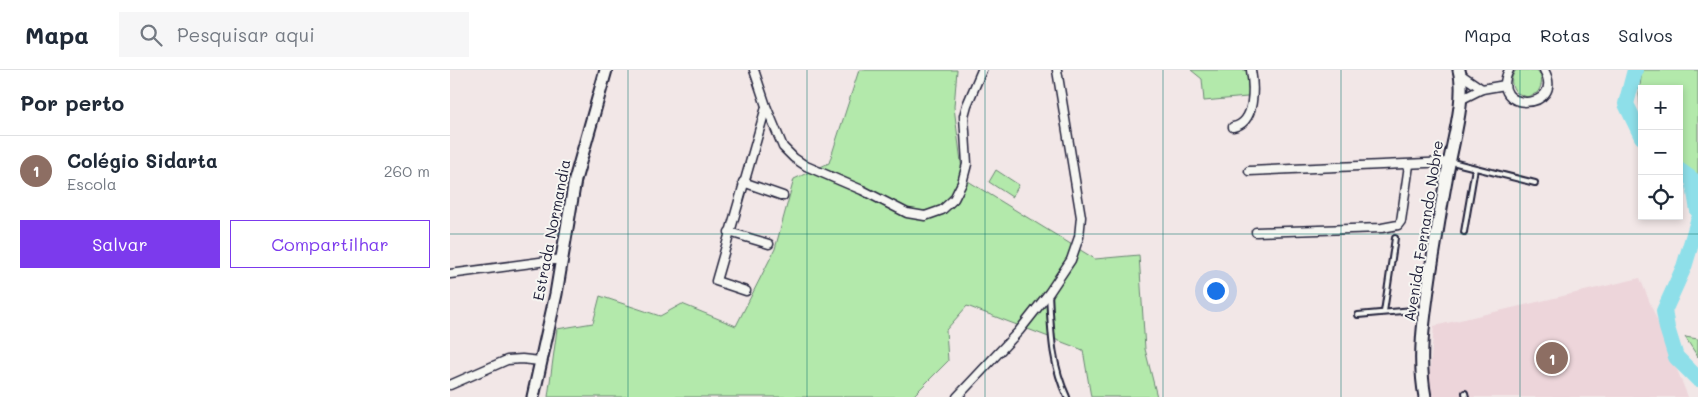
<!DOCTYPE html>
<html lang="pt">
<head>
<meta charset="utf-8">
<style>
  body { margin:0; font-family:Mali,sans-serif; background:#f6f6f7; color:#1f2937 }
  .controls { position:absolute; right:15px; top:15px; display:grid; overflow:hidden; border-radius:0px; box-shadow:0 2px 8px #0003 }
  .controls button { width:45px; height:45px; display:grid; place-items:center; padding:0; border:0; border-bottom:1px solid #e0e1e3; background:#fff; color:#1f2937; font:25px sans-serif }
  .you { position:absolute; left:765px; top:220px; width:18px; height:18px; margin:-12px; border:4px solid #fff; border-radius:50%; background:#1a73e8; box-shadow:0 0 0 8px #1a73e833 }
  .badge { display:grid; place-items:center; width:32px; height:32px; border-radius:50%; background:#7c3aed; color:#fff; font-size:16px; font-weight:700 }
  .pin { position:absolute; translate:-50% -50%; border:2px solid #fff; box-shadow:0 1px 5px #0006 }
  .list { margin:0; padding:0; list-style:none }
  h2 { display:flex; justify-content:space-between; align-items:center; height:65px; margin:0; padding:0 20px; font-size:21px }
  h2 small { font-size:16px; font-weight:400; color:#747a83 }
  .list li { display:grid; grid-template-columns:32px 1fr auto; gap:15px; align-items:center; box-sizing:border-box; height:70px; padding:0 20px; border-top:1px solid #e0e1e3 }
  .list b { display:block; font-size:19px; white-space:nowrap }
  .list p { margin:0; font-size:16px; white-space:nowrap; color:#747a83 }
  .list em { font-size:16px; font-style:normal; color:#747a83 }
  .actions { display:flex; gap:10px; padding:15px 20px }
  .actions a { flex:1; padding:11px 0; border:1px solid #7c3aed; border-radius:0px; text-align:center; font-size:18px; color:#7c3aed }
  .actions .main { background:#7c3aed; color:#fff }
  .icon { flex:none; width:28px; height:28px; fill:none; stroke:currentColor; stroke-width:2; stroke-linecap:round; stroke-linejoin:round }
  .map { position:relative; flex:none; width:1248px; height:327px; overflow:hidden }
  header { display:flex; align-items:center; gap:30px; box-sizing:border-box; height:70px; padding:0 25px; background:#fff; border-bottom:1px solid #e0e1e3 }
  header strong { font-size:24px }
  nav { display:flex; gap:28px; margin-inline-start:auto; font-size:18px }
  .search { width:350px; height:45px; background:#f6f6f7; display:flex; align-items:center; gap:12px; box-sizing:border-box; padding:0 18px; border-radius:0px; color:#747a83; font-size:19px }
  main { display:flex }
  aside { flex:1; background:#fff }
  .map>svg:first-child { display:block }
  .built { fill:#edd5da }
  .green { fill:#b3e9ab; stroke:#6a8673 }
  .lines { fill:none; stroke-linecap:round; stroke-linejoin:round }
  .river { stroke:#8edfe9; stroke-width:16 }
  .lane-casing { stroke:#22223b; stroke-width:8 }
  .street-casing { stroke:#22223b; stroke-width:11 }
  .secondary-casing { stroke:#22223b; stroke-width:15 }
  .lane { stroke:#f6f6f2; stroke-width:4 }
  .street { stroke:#f6f6f2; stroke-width:8 }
  .secondary { stroke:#f6f6f2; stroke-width:11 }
  .grid { fill:none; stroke:#0f766e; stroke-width:1; stroke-opacity:0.55 }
  .labels { text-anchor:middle; stroke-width:4; stroke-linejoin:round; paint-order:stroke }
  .street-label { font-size:15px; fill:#22223b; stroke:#f6f6f2 }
</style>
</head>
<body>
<header>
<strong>Mapa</strong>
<div class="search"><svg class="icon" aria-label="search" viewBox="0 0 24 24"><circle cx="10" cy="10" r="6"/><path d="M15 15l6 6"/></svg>Pesquisar aqui</div>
<nav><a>Mapa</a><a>Rotas</a><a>Salvos</a></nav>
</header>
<main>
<aside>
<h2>Por perto<small></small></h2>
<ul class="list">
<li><span class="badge" style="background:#8d6e63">1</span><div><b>Colégio Sidarta</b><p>Escola</p></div><em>260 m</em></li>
</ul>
<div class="actions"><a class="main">Salvar</a><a>Compartilhar</a></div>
</aside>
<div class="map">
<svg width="1248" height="327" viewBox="0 0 1248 327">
  <rect width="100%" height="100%" fill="#f2e7e7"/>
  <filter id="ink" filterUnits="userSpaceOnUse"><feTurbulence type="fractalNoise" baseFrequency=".02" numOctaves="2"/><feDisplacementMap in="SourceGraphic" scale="10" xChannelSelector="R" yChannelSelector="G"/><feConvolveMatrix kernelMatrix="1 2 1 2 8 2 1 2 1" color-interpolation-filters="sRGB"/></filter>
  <g filter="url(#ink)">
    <!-- built -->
    <path class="built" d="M1190,208L1238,327H980L978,320L984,256Z"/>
    <!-- green -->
    <g class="green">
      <path d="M409,0H507L504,37L513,108L645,189L689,185L695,279L707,327H641L633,280L517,236L496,260L498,291L462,327H98L107,259L143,253L150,226L210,246L232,234L286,256L325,179L344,109L379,93Z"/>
      <path d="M741,0H798L804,18L797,27L754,31L752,9Z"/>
      <path d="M1066,0H1087C1093,7 1093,15 1087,23L1077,27L1067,23C1060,16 1060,8 1066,0Z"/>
      <path d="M1192,0H1248V111L1229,95V19H1192V51L1189,24Z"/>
      <path d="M546,100L569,115L562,127L539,112Z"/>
      <path d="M1235,267L1248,269V287Z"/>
    </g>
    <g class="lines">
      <!-- river -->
      <g class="river">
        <path d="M1185,0L1176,34L1192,67"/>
        <path d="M1229,100L1243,110L1248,141"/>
        <path d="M1248,151L1234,197L1214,241L1217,258L1226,287L1248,309"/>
      </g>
      <defs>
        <g id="lane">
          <path d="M1002,92L1085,113"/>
          <path d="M1014,162L1025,98"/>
          <path d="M599,223C601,260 601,293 617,327"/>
          <path d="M934,242L945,168"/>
          <path d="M908,245L974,239"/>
          <path d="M1015,323L1016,327"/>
        </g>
        <g id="street">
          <path d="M304,0L316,36L333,77L344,88L356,96L412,120L457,143L475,146L492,140L504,129L512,113L517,94L514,46L517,35L532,0"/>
          <path d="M1059,0C1037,44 1117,41 1094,0"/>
          <path d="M1010,4L1032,19"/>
          <path d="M1010,30L1032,19L1055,15"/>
          <path d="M783,57C806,53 804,17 801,0"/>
          <path d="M799,101L999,92"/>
          <path d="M293,112L333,126"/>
          <path d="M279,162L319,174"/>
          <path d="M806,162L932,158L948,155L951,151L959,95"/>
          <path d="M0,204L112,189"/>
          <path d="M296,221L266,211L316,37"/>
          <path d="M0,315L57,290L72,289L90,291"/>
          <path d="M507,327L569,261L599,223L621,190L629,167L631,147L607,0"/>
        </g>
        <g id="secondary">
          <path d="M83,327L106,224L125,110L156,0"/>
          <path d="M975,327C967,285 975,241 981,199C987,164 992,129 999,94C1004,67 1016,26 1009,0"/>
        </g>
      </defs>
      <!-- lane casing -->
      <use href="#lane" class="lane-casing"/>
      <!-- street casing -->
      <use href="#street" class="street-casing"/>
      <!-- secondary casing -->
      <use href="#secondary" class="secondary-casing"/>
      <!-- lane -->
      <use href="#lane" class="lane"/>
      <!-- street -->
      <use href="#street" class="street"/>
      <!-- secondary -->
      <use href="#secondary" class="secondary"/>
    </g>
  </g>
  <!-- grid -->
  <path class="grid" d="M178,0V327M357,0V327M535,0V327M713,0V327M891,0V327M1070,0V327M0,164H1248"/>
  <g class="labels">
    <!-- street labels -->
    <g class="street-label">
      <text transform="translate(102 160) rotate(-79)" y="5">Estrada Normandia</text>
      <text transform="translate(974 161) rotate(-81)" y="5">Avenida Fernando Nobre</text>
    </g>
  </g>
</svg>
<div class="controls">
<button>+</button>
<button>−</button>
<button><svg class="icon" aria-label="locate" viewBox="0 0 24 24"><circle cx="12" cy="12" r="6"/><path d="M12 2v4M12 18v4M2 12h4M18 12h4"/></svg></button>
</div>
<div class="you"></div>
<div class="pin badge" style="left:1102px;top:288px;background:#8d6e63">1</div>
</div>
</main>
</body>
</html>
